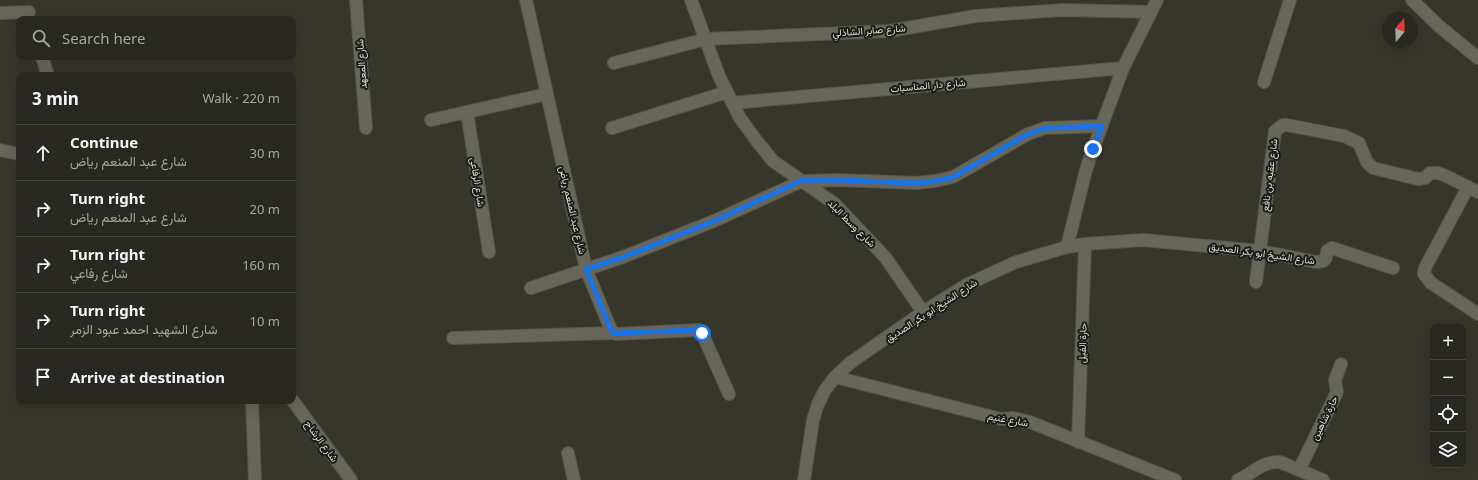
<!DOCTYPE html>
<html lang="en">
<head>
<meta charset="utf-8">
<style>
  body { margin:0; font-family:"Noto Sans",Vazirmatn,sans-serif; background:#34342d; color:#f1f3f6 }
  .controls { position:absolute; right:12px; bottom:12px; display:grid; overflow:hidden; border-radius:8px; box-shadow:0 4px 16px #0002 }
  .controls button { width:36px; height:36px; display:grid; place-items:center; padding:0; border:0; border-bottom:1px solid #44443e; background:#282820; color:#f1f3f6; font:20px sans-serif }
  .compass { position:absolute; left:1382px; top:12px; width:36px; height:36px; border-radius:50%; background:#282820; box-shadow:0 4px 16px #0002; rotate:19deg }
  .stop { position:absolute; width:12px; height:12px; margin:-9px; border:3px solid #1a73e8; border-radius:50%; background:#fff }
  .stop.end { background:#1a73e8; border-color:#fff; box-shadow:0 1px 4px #0008 }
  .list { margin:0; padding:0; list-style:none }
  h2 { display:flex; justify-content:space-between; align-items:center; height:52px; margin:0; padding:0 16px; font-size:17px }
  h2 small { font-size:13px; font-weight:400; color:#a5a6a5 }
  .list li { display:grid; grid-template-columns:26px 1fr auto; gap:12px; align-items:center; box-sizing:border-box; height:56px; padding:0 16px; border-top:1px solid #44443e }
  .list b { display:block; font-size:15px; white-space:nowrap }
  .list p { margin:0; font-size:13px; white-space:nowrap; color:#a5a6a5 }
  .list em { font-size:13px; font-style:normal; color:#a5a6a5 }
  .icon { flex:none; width:22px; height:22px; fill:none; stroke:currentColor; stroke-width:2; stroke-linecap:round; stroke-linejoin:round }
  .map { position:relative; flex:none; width:1478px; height:480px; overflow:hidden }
  .search { position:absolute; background:#282820; box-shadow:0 4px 16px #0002; left:16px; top:16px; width:280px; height:44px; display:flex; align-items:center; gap:10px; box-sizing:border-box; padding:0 14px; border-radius:8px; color:#a5a6a5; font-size:15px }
  .panel { position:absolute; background:#282820; box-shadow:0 4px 16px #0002; left:16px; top:72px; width:280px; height:332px; border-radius:8px }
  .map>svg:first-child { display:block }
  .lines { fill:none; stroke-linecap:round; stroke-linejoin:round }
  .street-casing { stroke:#54544a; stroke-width:14 }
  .street { stroke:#666659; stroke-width:12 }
  .route { stroke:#1a73e8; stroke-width:5 }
  .labels { text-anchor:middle; stroke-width:4; stroke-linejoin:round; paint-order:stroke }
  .street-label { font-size:10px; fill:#deded7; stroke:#1d1d18 }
</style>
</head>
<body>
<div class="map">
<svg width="1478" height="480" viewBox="0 0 1478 480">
  <rect width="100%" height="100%" fill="#36362b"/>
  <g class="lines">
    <defs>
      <g id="street">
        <path d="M356,0L366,128"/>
        <path d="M526,0L586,269L611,330L616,334L699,330L702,333L729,394"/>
        <path d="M691,0L719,76L740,118L756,140L773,161L835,204L885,257L923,312"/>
        <path d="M1412,0L1440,27L1478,58"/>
        <path d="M0,13L29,12"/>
        <path d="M42,57L48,75"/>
        <path d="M614,63L706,39L890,31L976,16L1063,10L1151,12"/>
        <path d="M1264,82L1290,0"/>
        <path d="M732,103L1123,68"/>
        <path d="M467,112L489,252"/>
        <path d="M431,120L547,94"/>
        <path d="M612,128L727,92"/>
        <path d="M0,150L19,154"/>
        <path d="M1468,187L1425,268L1424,274L1431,283L1478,314"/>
        <path d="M1067,247L1086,170L1093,149L1123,68L1157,0"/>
        <path d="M1256,282L1275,131L1283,125H1287L1344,136L1359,143L1367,162L1373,168L1418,179L1425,178L1430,173H1438L1446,176L1478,192"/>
        <path d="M531,288L623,257L714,221L802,181L839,180L916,183L935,181L953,177L1028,134L1045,128L1102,126"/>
        <path d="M453,338L614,333"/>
        <path d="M835,377L1001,419L1013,418L1030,422L1175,480"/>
        <path d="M252,401L255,480"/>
        <path d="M293,401L351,480"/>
        <path d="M1078,442L1085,244"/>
        <path d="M568,453L574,480"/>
        <path d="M1299,470L1337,392L1335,380L1341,364"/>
        <path d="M804,480L813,420L818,404L825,390L835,377L850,363L923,312L968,284L1016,262L1067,247L1085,244L1143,240L1260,251L1316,262L1323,261L1326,258L1327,251L1332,248L1393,268"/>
        <path d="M1238,480C1253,473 1263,461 1280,462L1323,480"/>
      </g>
    </defs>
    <!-- street casing -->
    <use href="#street" class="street-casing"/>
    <!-- street -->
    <use href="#street" class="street"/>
  </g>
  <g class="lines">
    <!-- route -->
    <path class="route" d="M702,333L697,330L614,333L611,330L586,269L623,257L714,221L802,180H839L916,183L935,181L953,177L1028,134L1045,128L1102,126L1093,149"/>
  </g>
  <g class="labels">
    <!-- street labels -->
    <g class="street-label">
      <text transform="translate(869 30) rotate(-4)" y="4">شارع صابر الشاذلي</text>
      <text transform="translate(361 64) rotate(-94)" y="4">شارع المعهد</text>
      <text transform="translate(928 85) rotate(-5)" y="4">شارع دار المناسبات</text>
      <text transform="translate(1269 175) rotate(-83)" y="4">شارع عقبه بن نافع</text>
      <text transform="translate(478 182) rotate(81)" y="4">شارع الرفاعى</text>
      <text transform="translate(573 210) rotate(77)" y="4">شارع عبد المنعم رياض</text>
      <text transform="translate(852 223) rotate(45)" y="4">شارع وسط البلد</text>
      <text transform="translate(1262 253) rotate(8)" y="4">شارع الشيخ ابو بكر الصديق</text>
      <text transform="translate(931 310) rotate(-33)" y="4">شارع الشيخ ابو بكر الصديق</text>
      <text transform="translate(1082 343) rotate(-88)" y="4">حارة الفيل</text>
      <text transform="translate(1324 418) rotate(-64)" y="4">حارة شاهين</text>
      <text transform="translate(1008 419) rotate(10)" y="4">شارع غنيم</text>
      <text transform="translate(322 441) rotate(54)" y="4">شارع الرشاح</text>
    </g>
  </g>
</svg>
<div class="controls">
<button>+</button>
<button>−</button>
<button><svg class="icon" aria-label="locate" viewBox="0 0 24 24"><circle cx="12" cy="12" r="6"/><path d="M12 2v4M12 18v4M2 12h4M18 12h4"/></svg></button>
<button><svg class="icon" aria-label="layers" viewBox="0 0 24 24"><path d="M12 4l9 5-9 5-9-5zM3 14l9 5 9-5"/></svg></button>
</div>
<svg class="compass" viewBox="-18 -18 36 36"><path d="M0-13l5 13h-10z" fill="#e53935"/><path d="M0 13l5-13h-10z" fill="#a5a6a5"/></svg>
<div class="stop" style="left:702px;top:333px"></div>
<div class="stop end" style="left:1093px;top:149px"></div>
<div class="search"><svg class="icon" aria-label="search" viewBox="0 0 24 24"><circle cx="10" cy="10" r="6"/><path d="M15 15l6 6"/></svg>Search here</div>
<section class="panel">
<h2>3 min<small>Walk · 220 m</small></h2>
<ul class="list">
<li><svg class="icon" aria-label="ahead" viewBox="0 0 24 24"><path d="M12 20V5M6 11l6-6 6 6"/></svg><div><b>Continue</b><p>شارع عبد المنعم رياض</p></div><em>30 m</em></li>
<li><svg class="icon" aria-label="right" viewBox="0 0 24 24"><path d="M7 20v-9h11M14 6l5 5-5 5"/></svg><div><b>Turn right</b><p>شارع عبد المنعم رياض</p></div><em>20 m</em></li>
<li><svg class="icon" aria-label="right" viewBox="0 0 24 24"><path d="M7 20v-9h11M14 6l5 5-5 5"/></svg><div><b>Turn right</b><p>شارع رفاعي</p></div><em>160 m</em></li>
<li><svg class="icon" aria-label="right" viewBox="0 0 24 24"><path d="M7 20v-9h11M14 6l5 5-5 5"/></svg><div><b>Turn right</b><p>شارع الشهيد احمد عبود الزمر</p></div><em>10 m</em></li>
<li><svg class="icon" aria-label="arrive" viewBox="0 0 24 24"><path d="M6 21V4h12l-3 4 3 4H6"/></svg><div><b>Arrive at destination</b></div></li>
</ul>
</section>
</div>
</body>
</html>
